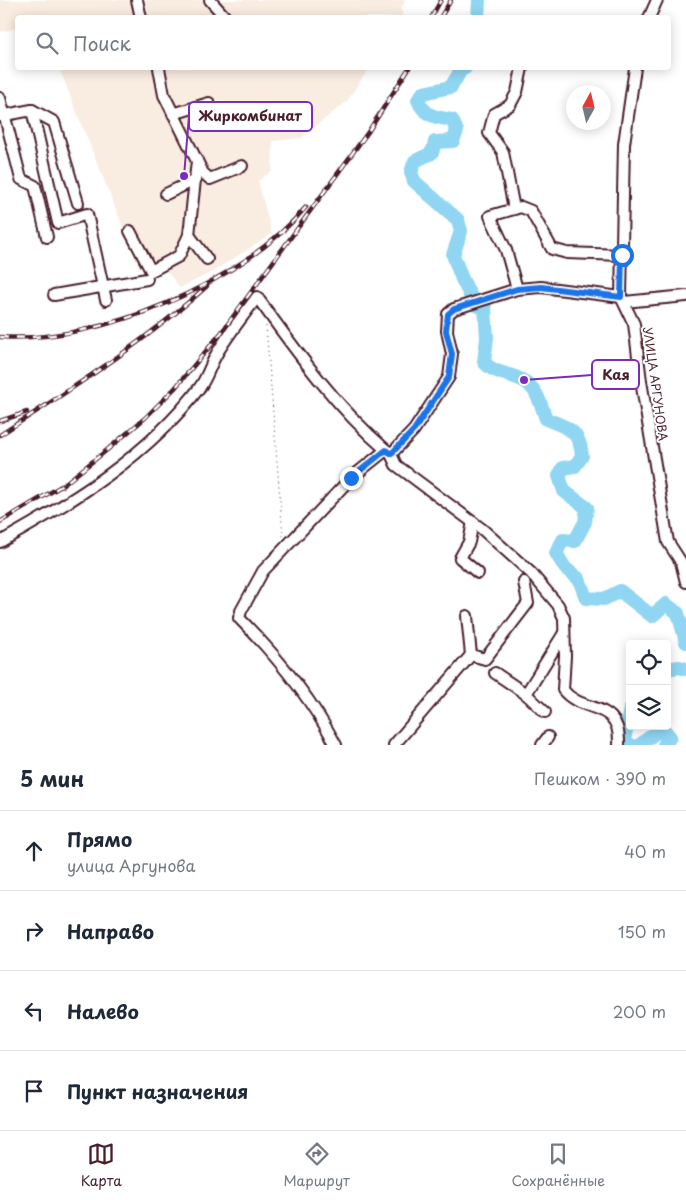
<!DOCTYPE html>
<html lang="ru">
<head>
<meta charset="utf-8">
<style>
  body { margin:0; font-family:"Playpen Sans",sans-serif; background:#f2f2f3; color:#1f2937 }
  .controls { position:absolute; right:15px; bottom:15px; display:grid; overflow:hidden; border-radius:5px; box-shadow:0 2px 12px #0003 }
  .controls button { width:45px; height:45px; display:grid; place-items:center; padding:0; border:0; border-bottom:1px solid #e0e1e3; background:#fff; color:#1f2937; font:25px sans-serif }
  .compass { position:absolute; left:566px; top:85px; width:45px; height:45px; border-radius:50%; background:#fff; box-shadow:0 2px 12px #0003; rotate:8deg }
  .stop { position:absolute; width:15px; height:15px; margin:-11px; border:4px solid #1a73e8; border-radius:50%; background:#fff }
  .stop.end { background:#1a73e8; border-color:#fff; box-shadow:0 1px 5px #0008 }
  .list { margin:0; padding:0; list-style:none }
  h2 { display:flex; justify-content:space-between; align-items:center; height:65px; margin:0; padding:0 20px; font-size:21px }
  h2 small { font-size:16px; font-weight:400; color:#747a83 }
  .list li { display:grid; grid-template-columns:32px 1fr auto; gap:15px; align-items:center; box-sizing:border-box; height:80px; padding:0 20px; border-top:1px solid #e0e1e3 }
  .list b { display:block; font-size:19px; white-space:nowrap }
  .list p { margin:0; font-size:16px; white-space:nowrap; color:#747a83 }
  .list em { font-size:16px; font-style:normal; color:#747a83 }
  .icon { flex:none; width:28px; height:28px; fill:none; stroke:currentColor; stroke-width:2; stroke-linecap:round; stroke-linejoin:round }
  .map { position:relative; flex:none; width:686px; height:745px; overflow:hidden }
  .search { position:absolute; background:#fff; box-shadow:0 2px 12px #0003; left:15px; right:15px; top:15px; height:55px; display:flex; align-items:center; gap:12px; box-sizing:border-box; padding:0 18px; border-radius:5px; color:#747a83; font-size:19px }
  .sheet { height:385px; background:#fff }
  nav { display:flex; justify-content:space-around; align-items:center; box-sizing:border-box; height:70px; border-top:1px solid #e0e1e3; background:#fff; font-size:14px; color:#747a83 }
  nav a { display:grid; justify-items:center; gap:2px }
  nav .on { color:#4a1f2b }
  .map>svg:first-child { display:block }
  .built { fill:#f9ece1 }
  .lines { fill:none; stroke-linecap:round; stroke-linejoin:round }
  .river { stroke:#90d5f2; stroke-width:14 }
  .minor-casing { stroke:#4a1f2b; stroke-width:14 }
  .path { stroke:#4a1f2b; stroke-width:1; stroke-dasharray:1 4; stroke-linecap:butt }
  .minor { stroke:#fff; stroke-width:10 }
  .rail-casing { stroke:#4a1f2b; stroke-width:4.5 }
  .rail { stroke:#fff; stroke-width:2.5; stroke-dasharray:8; stroke-linecap:butt }
  .route { stroke:#1a73e8; stroke-width:6 }
  .labels { text-anchor:middle; stroke-width:4; stroke-linejoin:round; paint-order:stroke }
  .street-label { font-size:12px; fill:#4a1f2b; stroke:#fff }
  .leader { fill:none; stroke:#7b2cbf; stroke-width:2 }
  .callout-dot { fill:#7b2cbf; stroke:#fff; stroke-width:2 }
  .callout { fill:#fff; stroke:#7b2cbf; stroke-width:2 }
  .callout-label { font-size:14px; text-anchor:middle; font-weight:bold; fill:#4a1f2b }
</style>
</head>
<body>
<div class="map">
<svg width="686" height="745" viewBox="0 0 686 745">
  <rect width="100%" height="100%" fill="#fff"/>
  <filter id="ink" filterUnits="userSpaceOnUse"><feTurbulence type="fractalNoise" baseFrequency=".02" numOctaves="2"/><feDisplacementMap in="SourceGraphic" scale="10" xChannelSelector="R" yChannelSelector="G"/><feConvolveMatrix kernelMatrix="1 2 1 2 8 2 1 2 1" color-interpolation-filters="sRGB"/></filter>
  <g filter="url(#ink)">
    <!-- built -->
    <g class="built">
      <path d="M0,0H406L400,10L403,13L400,17L18,18L17,28L0,32Z"/>
      <path d="M59,68H369L347,101L301,138L273,141L272,171L258,181L272,234L212,272L180,288L166,270L139,267Z"/>
    </g>
    <g class="lines">
      <!-- river -->
      <g class="river">
        <path d="M478,18L479,0"/>
        <path d="M465,68H462L451,87L423,93L418,100C425,117 436,117 452,120L457,131L453,141L435,142L432,153L415,161L411,172L414,181L458,220L461,231L453,255L462,279L474,303L476,305L485,308L487,338L484,362C494,374 509,373 522,380C537,387 541,405 546,419C567,427 580,430 582,456L575,466L563,468L559,476L564,491L587,508L585,522L575,541L563,540L556,553L565,568L579,579L586,598L604,599L620,591L652,616L666,604L678,613L686,642"/>
        <path d="M667,669L679,667L686,669"/>
        <path d="M630,709L624,741L631,745"/>
        <path d="M640,745L655,733L665,731L670,737L664,745"/>
      </g>
      <defs>
        <g id="minor">
          <path d="M137,0L141,18"/>
          <path d="M210,0L226,18"/>
          <path d="M649,18L657,0"/>
          <path d="M159,68L164,95L203,173L210,179L242,166"/>
          <path d="M635,68L624,144L621,297L634,324L641,381L668,542L681,562L686,582"/>
          <path d="M0,98L21,179L35,186L47,237"/>
          <path d="M32,110L58,223L87,214L106,300"/>
          <path d="M173,114L209,103"/>
          <path d="M0,116L32,110L54,122L78,203"/>
          <path d="M166,194L195,180"/>
          <path d="M514,209L503,152L489,133L494,114L510,105L517,92L522,68"/>
          <path d="M130,231L151,271L179,256L189,235L197,161"/>
          <path d="M189,235L207,259"/>
          <path d="M517,289L506,250L490,216L521,207L531,211L552,249L567,253L622,255"/>
          <path d="M54,295L147,279"/>
          <path d="M624,302L686,296"/>
          <path d="M391,454L396,465L482,529L531,573L558,605L564,618L565,656L563,690C583,715 621,699 619,745"/>
          <path d="M473,522L469,542L460,558L478,573"/>
          <path d="M0,542C74,501 148,456 200,387C208,376 211,362 219,350C230,332 244,315 257,297C296,351 336,407 386,450"/>
          <path d="M467,616L471,655"/>
          <path d="M495,673L526,694"/>
          <path d="M545,712L526,694L564,633"/>
          <path d="M336,745C310,697 277,656 239,618L241,611L263,571L351,478L386,450L391,454L414,430L449,377L452,354L447,331L448,314L454,309L517,289L541,287L621,297"/>
          <path d="M394,745L471,655L485,659L528,603L524,582"/>
          <path d="M542,745L548,737"/>
        </g>
      </defs>
      <!-- minor casing -->
      <use href="#minor" class="minor-casing"/>
      <!-- path -->
      <path class="path" d="M266,326L283,536"/>
      <!-- minor -->
      <use href="#minor" class="minor"/>
      <defs>
        <g id="rail">
          <path d="M431,18L441,0"/>
          <path d="M440,18L451,0"/>
          <path d="M0,337C100,344 242,283 306,207"/>
          <path d="M0,421L27,412"/>
          <path d="M0,435C71,389 144,343 207,286"/>
          <path d="M0,522L63,485L107,450L145,418L175,388L221,333L368,132L409,68"/>
        </g>
      </defs>
      <!-- rail casing -->
      <use href="#rail" class="rail-casing"/>
      <!-- rail -->
      <use href="#rail" class="rail"/>
    </g>
  </g>
  <g class="lines" filter="url(#ink)">
    <!-- route -->
    <path class="route" d="M351,478L386,450L391,454L414,430L449,377L452,354L446,331L448,314L454,309L517,289L541,287L621,297L622,255"/>
  </g>
  <g class="labels">
    <!-- street labels -->
    <g class="street-label">
      <text transform="translate(655 384) rotate(82)" y="4">УЛИЦА АРГУНОВА</text>
    </g>
  </g>
  <!-- callouts -->
  <path class="leader" d="M184 176L189 116M524 380L592 375"/>
  <g class="callout-dot">
    <circle cx="184" cy="176" r="5"/>
    <circle cx="524" cy="380" r="5"/>
  </g>
  <g class="callout">
    <rect x="189" y="102" width="123" height="29" rx="5"/>
    <rect x="592" y="360" width="47" height="29" rx="5"/>
  </g>
  <g class="callout-label">
    <text x="250" y="121">Жиркомбинат</text>
    <text x="616" y="380">Кая</text>
  </g>
</svg>
<div class="controls">
<button><svg class="icon" aria-label="locate" viewBox="0 0 24 24"><circle cx="12" cy="12" r="6"/><path d="M12 2v4M12 18v4M2 12h4M18 12h4"/></svg></button>
<button><svg class="icon" aria-label="layers" viewBox="0 0 24 24"><path d="M12 4l9 5-9 5-9-5zM3 14l9 5 9-5"/></svg></button>
</div>
<svg class="compass" viewBox="-18 -18 36 36"><path d="M0-13l5 13h-10z" fill="#e53935"/><path d="M0 13l5-13h-10z" fill="#747a83"/></svg>
<div class="stop" style="left:622px;top:255px"></div>
<div class="stop end" style="left:351px;top:478px"></div>
<div class="search"><svg class="icon" aria-label="search" viewBox="0 0 24 24"><circle cx="10" cy="10" r="6"/><path d="M15 15l6 6"/></svg>Поиск</div>
</div>
<section class="sheet">
<h2>5 мин<small>Пешком · 390 m</small></h2>
<ul class="list">
<li><svg class="icon" aria-label="ahead" viewBox="0 0 24 24"><path d="M12 20V5M6 11l6-6 6 6"/></svg><div><b>Прямо</b><p>улица Аргунова</p></div><em>40 m</em></li>
<li><svg class="icon" aria-label="right" viewBox="0 0 24 24"><path d="M7 20v-9h11M14 6l5 5-5 5"/></svg><div><b>Направо</b></div><em>150 m</em></li>
<li><svg class="icon" aria-label="left" viewBox="0 0 24 24"><path d="M17 20v-9H6M10 6l-5 5 5 5"/></svg><div><b>Налево</b></div><em>200 m</em></li>
<li><svg class="icon" aria-label="arrive" viewBox="0 0 24 24"><path d="M6 21V4h12l-3 4 3 4H6"/></svg><div><b>Пункт назначения</b></div></li>
</ul>
</section>
<nav>
<a class="on"><svg class="icon" aria-label="map" viewBox="0 0 24 24"><path d="M3 6l6-2 6 2 6-2v14l-6 2-6-2-6 2zM9 4v14M15 6v14"/></svg>Карта</a>
<a><svg class="icon" aria-label="directions" viewBox="0 0 24 24"><path d="M12 3l9 9-9 9-9-9zM9 14v-3h6M13 9l2 2-2 2"/></svg>Маршрут</a>
<a><svg class="icon" aria-label="saved" viewBox="0 0 24 24"><path d="M7 4h10v16l-5-4-5 4z"/></svg>Сохранённые</a>
</nav>
</body>
</html>
